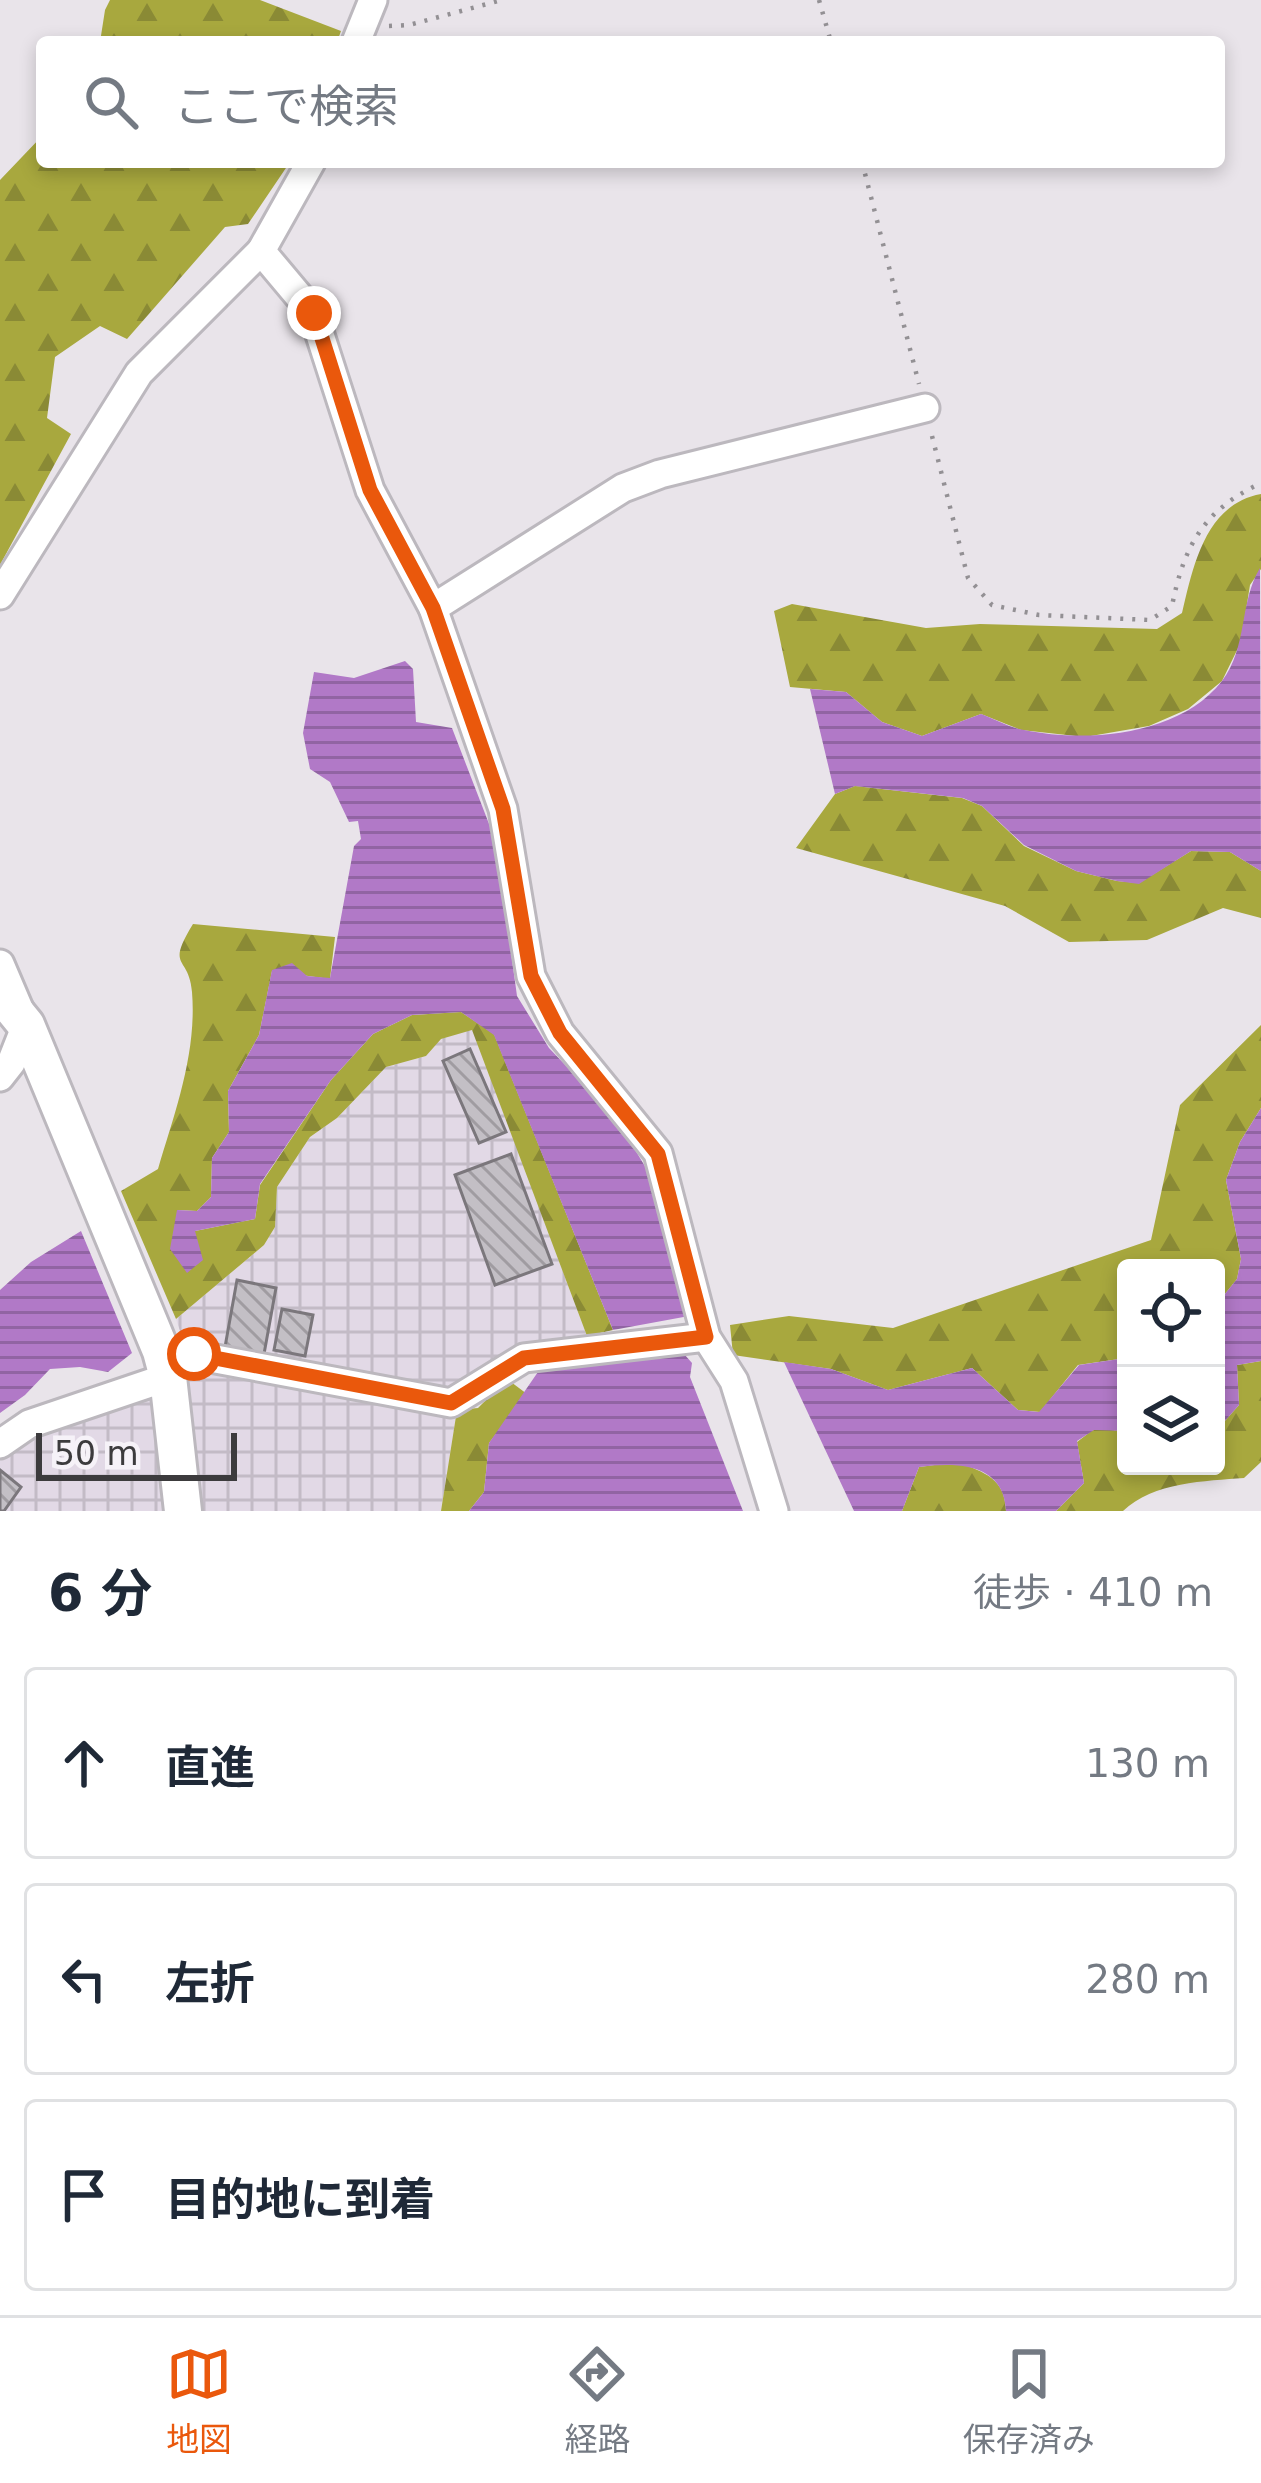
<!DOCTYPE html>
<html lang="ja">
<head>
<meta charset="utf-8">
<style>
  body { margin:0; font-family:"DejaVu Sans","Noto Sans JP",sans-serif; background:#f6f6f7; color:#1f2937 }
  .controls { position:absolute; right:36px; bottom:36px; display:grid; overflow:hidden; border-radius:12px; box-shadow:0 6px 18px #0003 }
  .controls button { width:108px; height:108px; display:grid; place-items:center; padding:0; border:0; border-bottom:3px solid #e0e1e3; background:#fff; color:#1f2937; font:60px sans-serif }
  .scale { position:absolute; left:36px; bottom:30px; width:201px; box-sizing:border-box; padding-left:12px; border:6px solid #3c3b3d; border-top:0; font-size:33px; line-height:42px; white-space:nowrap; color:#3c3b3d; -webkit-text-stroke:9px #f6f2f8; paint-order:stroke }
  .stop { position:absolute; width:36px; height:36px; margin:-27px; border:9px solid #ea580c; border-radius:50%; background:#fff }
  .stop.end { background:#ea580c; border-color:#fff; box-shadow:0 3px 12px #0008 }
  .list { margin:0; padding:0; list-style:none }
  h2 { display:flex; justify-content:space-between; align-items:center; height:156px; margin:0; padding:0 48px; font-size:51px }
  h2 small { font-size:39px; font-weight:400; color:#747a83 }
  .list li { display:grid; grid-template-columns:78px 1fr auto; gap:36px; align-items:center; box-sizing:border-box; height:192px; margin:0 24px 24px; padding:0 24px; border:3px solid #e0e1e3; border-radius:12px }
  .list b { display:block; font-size:45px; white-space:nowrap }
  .list em { font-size:39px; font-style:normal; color:#747a83 }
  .icon { flex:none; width:66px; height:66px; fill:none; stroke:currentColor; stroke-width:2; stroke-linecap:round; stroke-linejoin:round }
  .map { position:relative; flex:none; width:1261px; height:1511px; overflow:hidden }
  .search { position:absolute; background:#fff; box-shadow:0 6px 18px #0003; left:36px; right:36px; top:36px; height:132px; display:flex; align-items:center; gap:30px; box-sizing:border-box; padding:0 42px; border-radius:12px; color:#747a83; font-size:45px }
  .sheet { height:804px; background:#fff }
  nav { display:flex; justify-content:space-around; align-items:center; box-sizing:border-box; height:168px; border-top:3px solid #e0e1e3; background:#fff; font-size:33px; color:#747a83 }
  nav a { display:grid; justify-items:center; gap:6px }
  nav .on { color:#ea580c }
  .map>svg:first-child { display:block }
  .industrial { fill:url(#industrial-grid) }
  .forest { fill:url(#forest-firs) }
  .water { fill:url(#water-rules) }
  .building { fill:url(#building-back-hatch); stroke:#7b777c; stroke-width:3 }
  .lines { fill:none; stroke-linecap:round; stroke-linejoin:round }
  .minor-casing { stroke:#bcb8be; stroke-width:33 }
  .tertiary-casing { stroke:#bcb8be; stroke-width:42 }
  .path { stroke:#939094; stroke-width:4.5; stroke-dasharray:3 9; stroke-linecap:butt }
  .minor { stroke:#fff; stroke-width:27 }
  .tertiary { stroke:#fff; stroke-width:36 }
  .route { stroke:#ea580c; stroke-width:15 }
</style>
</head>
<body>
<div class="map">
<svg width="1261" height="1511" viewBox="0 0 1261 1511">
  <defs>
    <pattern id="industrial-grid" width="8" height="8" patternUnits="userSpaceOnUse" patternTransform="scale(3)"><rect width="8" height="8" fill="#e2d9e6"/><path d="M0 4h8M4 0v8" fill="none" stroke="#c3bbc6"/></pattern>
    <pattern id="forest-firs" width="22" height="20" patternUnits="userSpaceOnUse" patternTransform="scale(3)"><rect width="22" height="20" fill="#a8a83e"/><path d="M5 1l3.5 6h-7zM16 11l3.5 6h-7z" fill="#8a8a35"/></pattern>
    <pattern id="water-rules" width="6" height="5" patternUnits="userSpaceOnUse" patternTransform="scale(3)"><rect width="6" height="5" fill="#b179c7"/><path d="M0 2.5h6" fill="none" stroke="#9164a3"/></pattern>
    <pattern id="building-back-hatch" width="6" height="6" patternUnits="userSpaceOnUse" patternTransform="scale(3)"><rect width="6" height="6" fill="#c3bfc5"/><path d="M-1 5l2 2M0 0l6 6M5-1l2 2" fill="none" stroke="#a09ca1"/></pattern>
  </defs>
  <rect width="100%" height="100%" fill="#e9e4ea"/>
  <!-- industrial -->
  <g class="industrial">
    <path d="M473,1029L587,1336L504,1353L449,1392L183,1340L176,1319L264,1245L275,1227L277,1187L310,1137L337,1118L386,1067L426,1056L440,1039Z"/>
    <path d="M206,1366L457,1410L441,1511H200L185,1374Z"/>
    <path d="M151,1392L166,1511H0V1455L72,1415Z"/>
  </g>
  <!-- forest -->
  <g class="forest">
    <path d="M110,0H260L341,31L337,42H100L105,10Z"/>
    <path d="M42,136V162H290L248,224L225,227L127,339L100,326L55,357L47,418L71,434L0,565V180Z"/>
    <path d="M1261,494V569L1250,585L1241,642L1222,681L1188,709L1149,726L1085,737L1021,730L981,714L922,736L882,722L846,692L790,687L774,611L792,604L926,628L980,624L1157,629L1182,613C1193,567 1205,504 1261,494Z"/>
    <path d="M855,786L962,798L982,806L1024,846L1076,871L1117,881L1139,883L1191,851L1230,852L1261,871V918L1223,908L1147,940L1069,942L1005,906L796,848L835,794Z"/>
    <path d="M193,924L335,937L330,979L272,971L259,1035L228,1091L229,1132L212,1158L211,1197L197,1211L177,1210L195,1231L255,1219L260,1185L331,1080L373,1034L412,1015L461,1012L494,1034L613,1330L587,1336L472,1030L441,1039L426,1056L386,1067L337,1118L310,1137L277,1187L275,1227L264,1245L176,1319L121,1191L158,1169C175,1112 197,1053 192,992C189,954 165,970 193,924Z"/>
    <path d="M1261,1025V1108L1240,1142L1226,1180L1241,1259L1237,1279L1216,1305V1268H1126V1358L1078,1365L1040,1412L1018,1410L972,1368L888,1390L831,1369L733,1355L730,1325L789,1316L893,1328L1151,1240L1180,1105Z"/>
    <path d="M1261,1361V1462L1244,1478C1206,1481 1153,1482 1123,1511H1056L1084,1483L1077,1442L1094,1429L1126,1431V1466H1216V1431L1239,1405L1237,1365Z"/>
    <path d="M507,1379L527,1394L489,1443L484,1492L469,1511H441L457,1410L478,1408Z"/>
    <path d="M958,1462C985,1473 1005,1478 1006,1511H902L919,1467Z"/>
  </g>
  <!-- water -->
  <g class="water">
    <path d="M1260,568L1261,871L1230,852L1191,851L1139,884L1117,881L1076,871L1024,845L982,806L963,798L855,786L835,794L810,689L846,692L882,722L922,736L981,714C995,719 1010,728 1024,730C1087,743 1179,736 1222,681C1248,647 1239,602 1260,568Z"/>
    <path d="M405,661L413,669L416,722L452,728L496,842L517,996L549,1048L616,1118L649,1173L691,1304L689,1316L613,1330L494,1035L461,1012L412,1015L373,1034L331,1080L260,1184L255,1219L195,1231L203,1260L187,1273L170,1249L177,1210L197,1211L211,1197L212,1158L229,1132L228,1091L259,1035L272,970L292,963L307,976L330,978L354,846L361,839L358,821L349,822L330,782L310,769L303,733L314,672L354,678Z"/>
    <path d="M1261,1108V1361L1237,1365L1239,1405L1216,1431V1305L1237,1279L1241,1259L1226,1180L1240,1142Z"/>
    <path d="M81,1231L132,1353L108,1372L80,1367L50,1369L25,1395L0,1413V1290L31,1262Z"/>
    <path d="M658,1347L684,1354L692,1363L690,1377L743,1511H469L484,1492L489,1443L540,1369Z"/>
    <path d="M1126,1358V1431L1094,1430L1077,1441L1084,1483L1056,1511H1006C1004,1463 957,1462 919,1467L902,1511H854L784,1362L831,1369L888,1390L972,1368L1018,1410L1039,1412L1079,1365Z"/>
  </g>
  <!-- building -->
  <g class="building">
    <path d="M470,1049L506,1132L479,1143L443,1061Z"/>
    <path d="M511,1154L552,1264L495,1285L455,1175Z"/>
    <path d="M237,1280L276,1288L264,1354L225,1347Z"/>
    <path d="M282,1309L313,1315L305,1356L274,1350Z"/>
    <path d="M0,1470L21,1487L4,1511H0Z"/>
  </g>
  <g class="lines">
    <defs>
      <g id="minor">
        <path d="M356,42L373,0"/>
        <path d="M311,162L261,251L313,313L370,490L433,608L503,809L531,976L560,1033L658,1153L706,1337L734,1381L774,1511"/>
        <path d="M0,595L139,373L261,251"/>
        <path d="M433,608L623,488L660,474L925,408"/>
        <path d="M0,964L26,1025L11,1063L0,1077"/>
        <path d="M0,1444L29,1424L168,1377L194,1355L451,1403L524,1358L706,1337"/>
      </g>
      <path id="tertiary" d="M0,993L26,1025L161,1351L168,1377L183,1511"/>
    </defs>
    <!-- minor casing -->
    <use href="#minor" class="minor-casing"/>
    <!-- tertiary casing -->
    <use href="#tertiary" class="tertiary-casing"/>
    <!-- path -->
    <g class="path">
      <path d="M819,0L831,42"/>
      <path d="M389,26L409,25L502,0"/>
      <path d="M862,162L919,384"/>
      <path d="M932,436L968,578L992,605L1039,615L1150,620L1172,606C1184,545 1204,510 1261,483"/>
    </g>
    <!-- minor -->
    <use href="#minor" class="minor"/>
    <!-- tertiary -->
    <use href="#tertiary" class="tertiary"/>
  </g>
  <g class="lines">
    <!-- route -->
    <path class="route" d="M194,1354L451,1403L524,1358L706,1337L658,1154L560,1033L531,976L503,809L433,608L370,490L314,313"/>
  </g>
</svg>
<div class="controls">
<button><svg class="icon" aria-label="locate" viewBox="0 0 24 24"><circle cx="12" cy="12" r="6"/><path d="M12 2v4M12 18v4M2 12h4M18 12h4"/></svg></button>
<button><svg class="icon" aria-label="layers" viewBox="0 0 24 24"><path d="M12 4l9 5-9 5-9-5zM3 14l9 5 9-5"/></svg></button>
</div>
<div class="scale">50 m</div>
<div class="stop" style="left:194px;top:1354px"></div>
<div class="stop end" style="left:314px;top:313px"></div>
<div class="search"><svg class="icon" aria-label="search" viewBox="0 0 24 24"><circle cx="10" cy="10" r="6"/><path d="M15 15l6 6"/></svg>ここで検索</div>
</div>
<section class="sheet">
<h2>6 分<small>徒歩 · 410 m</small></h2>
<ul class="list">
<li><svg class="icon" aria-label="ahead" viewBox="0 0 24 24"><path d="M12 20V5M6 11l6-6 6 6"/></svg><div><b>直進</b></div><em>130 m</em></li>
<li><svg class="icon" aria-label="left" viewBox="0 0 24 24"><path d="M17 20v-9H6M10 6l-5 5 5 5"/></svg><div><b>左折</b></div><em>280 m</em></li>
<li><svg class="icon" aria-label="arrive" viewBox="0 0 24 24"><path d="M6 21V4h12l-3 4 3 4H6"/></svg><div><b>目的地に到着</b></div></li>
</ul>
</section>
<nav>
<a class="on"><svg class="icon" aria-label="map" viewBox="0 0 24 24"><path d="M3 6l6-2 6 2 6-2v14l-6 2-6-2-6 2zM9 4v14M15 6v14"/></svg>地図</a>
<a><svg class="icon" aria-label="directions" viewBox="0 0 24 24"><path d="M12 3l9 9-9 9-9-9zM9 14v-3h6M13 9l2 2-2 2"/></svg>経路</a>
<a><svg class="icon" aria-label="saved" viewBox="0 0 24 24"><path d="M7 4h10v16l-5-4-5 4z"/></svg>保存済み</a>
</nav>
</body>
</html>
